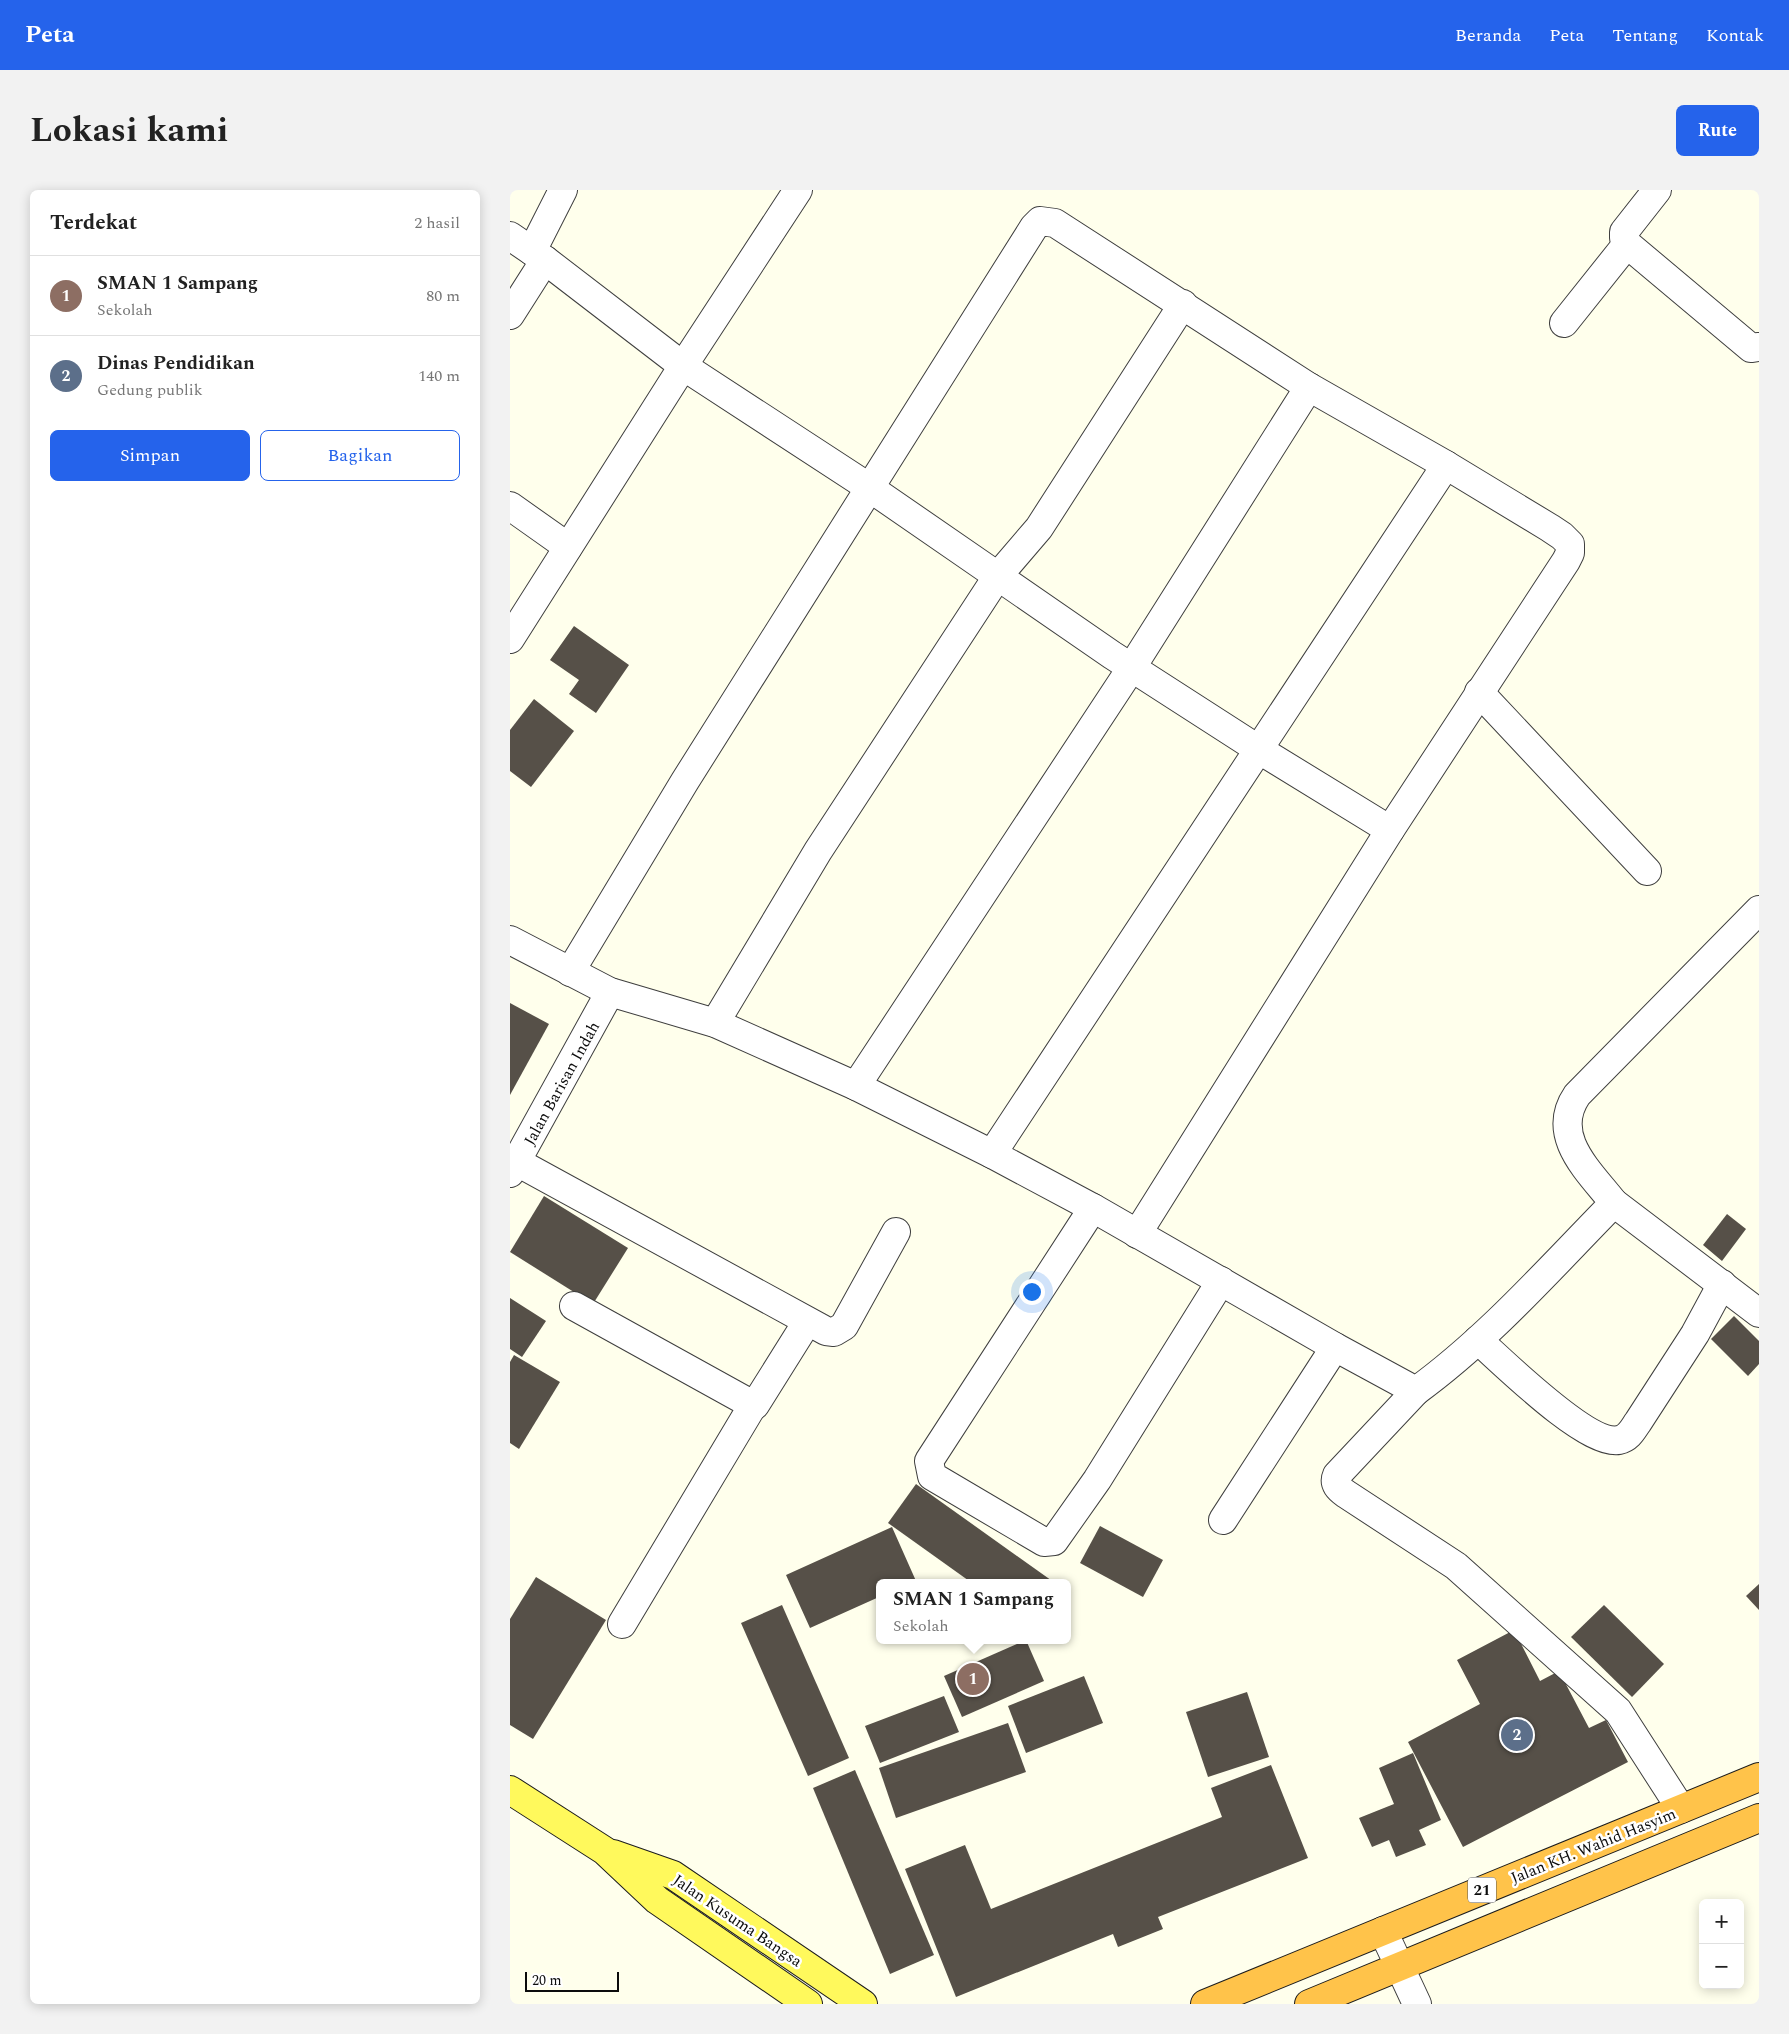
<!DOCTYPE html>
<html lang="id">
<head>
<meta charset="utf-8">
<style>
  body { margin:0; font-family:Spectral,serif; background:#f2f2f2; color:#222 }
  .controls { position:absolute; right:15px; bottom:15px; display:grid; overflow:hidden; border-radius:8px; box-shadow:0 2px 12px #0003 }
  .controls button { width:45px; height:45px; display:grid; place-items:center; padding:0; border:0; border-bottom:1px solid #e0e0e0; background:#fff; color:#222; font:25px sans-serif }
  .scale { position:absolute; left:15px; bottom:12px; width:94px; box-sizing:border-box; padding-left:5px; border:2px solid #0c0c0c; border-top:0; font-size:14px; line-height:18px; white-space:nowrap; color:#0c0c0c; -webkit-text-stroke:4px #fff; paint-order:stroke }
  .you { position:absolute; left:521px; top:1101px; width:18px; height:18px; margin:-12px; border:4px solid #fff; border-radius:50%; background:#1a73e8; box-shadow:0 0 0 8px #1a73e833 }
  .badge { display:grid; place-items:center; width:32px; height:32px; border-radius:50%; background:#2563eb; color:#fff; font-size:16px; font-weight:700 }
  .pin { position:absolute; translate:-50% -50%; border:2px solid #fff; box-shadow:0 1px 5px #0006 }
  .popup { position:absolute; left:366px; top:1389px; width:195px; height:65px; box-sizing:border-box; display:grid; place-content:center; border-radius:8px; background:#fff; filter:drop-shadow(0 1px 4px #0005); font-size:16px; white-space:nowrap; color:#767676 }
  .popup b { font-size:19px; color:#222 }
  .popup::after { content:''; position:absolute; left:50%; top:100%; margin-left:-10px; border:10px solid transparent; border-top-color:#fff }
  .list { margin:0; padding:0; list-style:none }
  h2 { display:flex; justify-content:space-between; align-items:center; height:65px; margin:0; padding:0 20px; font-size:21px }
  h2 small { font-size:16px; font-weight:400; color:#767676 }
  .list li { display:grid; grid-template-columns:32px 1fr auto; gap:15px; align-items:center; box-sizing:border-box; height:80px; padding:0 20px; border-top:1px solid #e0e0e0 }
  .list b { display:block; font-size:19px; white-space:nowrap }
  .list p { margin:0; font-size:16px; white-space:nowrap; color:#767676 }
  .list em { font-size:16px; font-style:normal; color:#767676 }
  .actions { display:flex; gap:10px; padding:15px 20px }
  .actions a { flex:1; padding:11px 0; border:1px solid #2563eb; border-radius:8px; text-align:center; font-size:18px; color:#2563eb }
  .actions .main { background:#2563eb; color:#fff }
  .map { position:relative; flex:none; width:1249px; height:1814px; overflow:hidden; border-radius:8px }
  header { display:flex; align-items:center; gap:30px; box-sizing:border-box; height:70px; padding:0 25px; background:#2563eb; color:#fff }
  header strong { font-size:24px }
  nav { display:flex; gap:28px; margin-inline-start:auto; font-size:18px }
  .intro { display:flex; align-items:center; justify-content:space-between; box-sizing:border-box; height:120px; padding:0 30px }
  h1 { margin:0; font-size:35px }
  .button { padding:12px 22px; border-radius:8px; background:#2563eb; color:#fff; font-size:18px; font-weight:700 }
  main { display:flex; gap:30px; padding:0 30px }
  aside { flex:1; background:#fff; border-radius:8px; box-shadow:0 2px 12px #0003 }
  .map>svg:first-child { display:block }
  .building { fill:#565048 }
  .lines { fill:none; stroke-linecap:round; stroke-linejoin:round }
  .minor-casing { stroke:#3f3f3f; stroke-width:30 }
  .major-casing { stroke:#1d1d1d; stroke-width:30 }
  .highway-casing { stroke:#1d1d1d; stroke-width:30 }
  .minor { stroke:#fff; stroke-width:28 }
  .major { stroke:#fff95c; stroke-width:28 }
  .highway { stroke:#ffc34a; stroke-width:28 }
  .labels { text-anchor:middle; stroke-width:5; stroke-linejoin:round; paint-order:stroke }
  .shield { fill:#fff; stroke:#555; stroke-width:1 }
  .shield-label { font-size:15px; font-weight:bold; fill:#0c0c0c }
  .street-label { font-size:16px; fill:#0c0c0c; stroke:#fff }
</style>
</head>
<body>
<header>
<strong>Peta</strong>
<nav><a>Beranda</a><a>Peta</a><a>Tentang</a><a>Kontak</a></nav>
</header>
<div class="intro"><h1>Lokasi kami</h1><a class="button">Rute</a></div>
<main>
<aside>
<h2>Terdekat<small>2 hasil</small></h2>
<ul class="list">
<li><span class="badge" style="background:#8d6e63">1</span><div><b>SMAN 1 Sampang</b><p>Sekolah</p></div><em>80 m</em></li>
<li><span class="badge" style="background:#5c6f8a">2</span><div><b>Dinas Pendidikan</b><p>Gedung publik</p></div><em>140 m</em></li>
</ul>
<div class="actions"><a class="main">Simpan</a><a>Bagikan</a></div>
</aside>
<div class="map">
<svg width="1249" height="1814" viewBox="0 0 1249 1814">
  <rect width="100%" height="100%" fill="#ffffec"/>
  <!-- building -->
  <g class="building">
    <path d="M64,436L119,475L86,523L59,504L69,490L40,470Z"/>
    <path d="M24,509L64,541L21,597L0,581V540Z"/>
    <path d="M0,813L39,834L0,905Z"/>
    <path d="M34,1006L118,1058L83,1114L0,1062Z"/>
    <path d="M1217,1024L1236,1039L1212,1071L1193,1055Z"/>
    <path d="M0,1108L36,1131L12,1167L0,1159Z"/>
    <path d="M1224,1126L1249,1151V1174L1238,1186L1201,1149Z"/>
    <path d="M4,1165L50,1192L9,1259L0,1253V1172Z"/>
    <path d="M406,1294L545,1393H462L378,1333Z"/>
    <path d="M590,1336L653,1370L633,1407L570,1373Z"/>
    <path d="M382,1337L406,1391L402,1393H369V1407L300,1438L276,1385Z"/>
    <path d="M26,1387L96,1430L23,1549L0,1535V1429Z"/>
    <path d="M1249,1394V1420L1236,1406Z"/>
    <path d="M272,1415L339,1568L298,1586L231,1433Z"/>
    <path d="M1094,1415L1154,1474L1122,1507L1061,1447Z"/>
    <path d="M1004,1440L1030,1491L1049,1481L1079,1538L1096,1530L1118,1572L953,1657L898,1552L970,1514L947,1470Z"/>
    <path d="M516,1450L534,1491L452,1527L434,1486Z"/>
    <path d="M574,1486L593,1533L516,1563L498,1516Z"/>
    <path d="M737,1502L759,1567L698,1587L676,1522Z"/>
    <path d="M434,1506L449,1542L370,1573L355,1536Z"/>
    <path d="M498,1533L516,1582L386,1628L369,1578Z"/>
    <path d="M903,1563L931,1630L909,1640L916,1655L886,1667L879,1650L862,1657L849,1628L884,1614L869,1578Z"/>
    <path d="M761,1575L798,1668L648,1727L653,1739L608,1757L603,1744L446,1807L395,1679L455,1655L481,1719L712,1627L701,1598Z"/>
    <path d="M345,1580L424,1765L380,1784L303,1598Z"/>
  </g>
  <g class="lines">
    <defs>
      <g id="minor">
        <path d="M1147,0L1114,42V48L1117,54L1241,158L1249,157"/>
        <path d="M0,46L35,70L173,176L360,298L602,465L748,559L880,640"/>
        <path d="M22,61L53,0"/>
        <path d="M0,125L35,70"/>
        <path d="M1054,133L1117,54"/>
        <path d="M0,316L58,357"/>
        <path d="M0,449L173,176L288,0"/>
        <path d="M969,502L1137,681"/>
        <path d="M0,750L100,802L205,833L346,896L482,964L583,1018L825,1157L906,1201C979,1148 1041,1077 1104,1013C1079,981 1039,946 1067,905L1249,720"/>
        <path d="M60,782L175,591L524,37L530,31L545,33L799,197L936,275L1040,338L1052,346L1060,354V363L1056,371L880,640L627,1044"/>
        <path d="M205,833L308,661L487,387L529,338L673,114"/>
        <path d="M346,896L622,477L799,197"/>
        <path d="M482,964L936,275"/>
        <path d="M7,972L316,1141L324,1142L334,1136L386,1042"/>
        <path d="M0,983L100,802"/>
        <path d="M1104,1013L1249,1123"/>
        <path d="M583,1018L419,1271L422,1286L534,1352L544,1351L587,1290L711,1091"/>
        <path d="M64,1116L243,1215H245L297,1132"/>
        <path d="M968,1150C993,1172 1077,1256 1109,1250C1119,1248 1123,1239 1128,1232L1185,1144L1212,1094"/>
        <path d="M906,1201L827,1285C823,1294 829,1299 836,1304L946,1376L1108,1521L1171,1619"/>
        <path d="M713,1330L825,1157"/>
        <path d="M112,1434L243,1215"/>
        <path d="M873,1741L907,1814"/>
      </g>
      <g id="major">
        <path d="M0,1600L95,1661L147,1710L298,1814"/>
        <path d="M103,1664L163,1685L353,1814"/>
      </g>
      <g id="highway">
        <path d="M695,1814L1249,1587"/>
        <path d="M799,1814L1249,1628"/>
      </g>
    </defs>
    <!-- minor casing -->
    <use href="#minor" class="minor-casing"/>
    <!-- major casing -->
    <use href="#major" class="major-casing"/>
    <!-- highway casing -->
    <use href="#highway" class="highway-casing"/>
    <!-- minor -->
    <use href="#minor" class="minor"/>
    <!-- major -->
    <use href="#major" class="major"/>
    <!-- highway -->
    <use href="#highway" class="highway"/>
  </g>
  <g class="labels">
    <!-- shield labels -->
    <rect class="shield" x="958" y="1687.5" width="28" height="25" rx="4"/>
    <g class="shield-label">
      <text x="972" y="1705">21</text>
    </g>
    <!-- street labels -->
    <g class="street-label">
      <text transform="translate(51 893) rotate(-61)" y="6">Jalan Barisan Indah</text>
      <text transform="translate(1083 1655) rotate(-22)" y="6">Jalan KH. Wahid Hasyim</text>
      <text transform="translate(228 1730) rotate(34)" y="6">Jalan Kusuma Bangsa</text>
    </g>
  </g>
</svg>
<div class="controls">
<button>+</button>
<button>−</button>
</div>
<div class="scale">20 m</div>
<div class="you"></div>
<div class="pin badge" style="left:463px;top:1489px;background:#8d6e63">1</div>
<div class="popup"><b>SMAN 1 Sampang</b>Sekolah</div>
<div class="pin badge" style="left:1007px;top:1545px;background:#5c6f8a">2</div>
</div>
</main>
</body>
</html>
